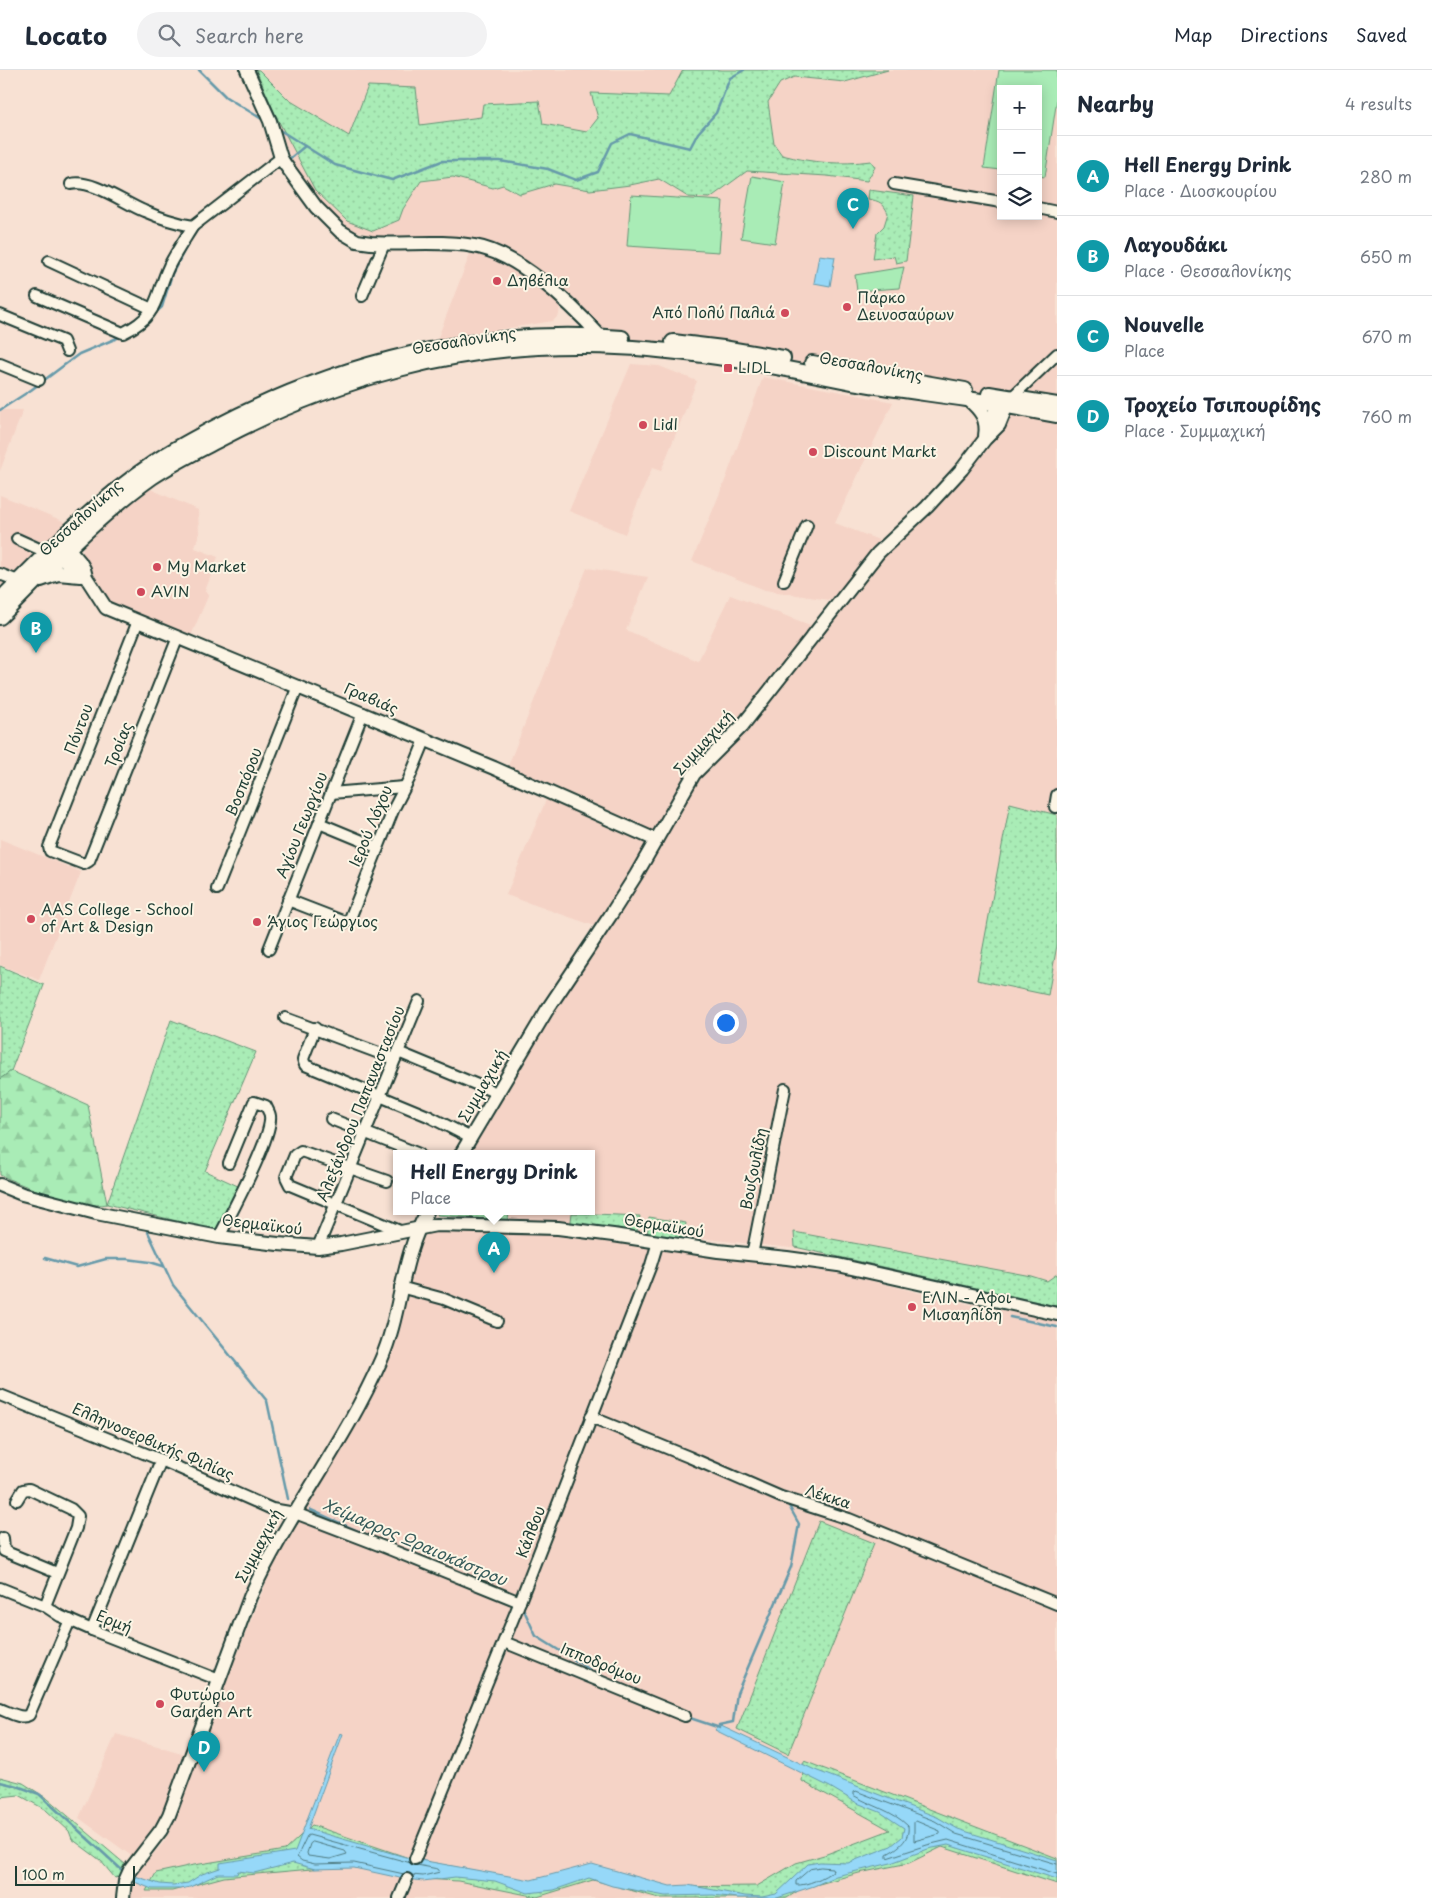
<!DOCTYPE html>
<html lang="en">
<head>
<meta charset="utf-8">
<style>
  body { margin:0; font-family:"Playpen Sans",sans-serif; background:#f2f2f3; color:#1f2937 }
  .controls { position:absolute; right:15px; top:15px; display:grid; overflow:hidden; border-radius:0px; box-shadow:0 2px 12px #0003 }
  .controls button { width:45px; height:45px; display:grid; place-items:center; padding:0; border:0; border-bottom:1px solid #e0e1e3; background:#fff; color:#1f2937; font:25px sans-serif }
  .scale { position:absolute; left:15px; bottom:12px; width:120px; box-sizing:border-box; padding-left:5px; border:2px solid #1f3d34; border-top:0; font-size:14px; line-height:18px; white-space:nowrap; color:#1f3d34; -webkit-text-stroke:4px #fcf5e5; paint-order:stroke }
  .you { position:absolute; left:725px; top:952px; width:18px; height:18px; margin:-12px; border:4px solid #fff; border-radius:50%; background:#1a73e8; box-shadow:0 0 0 8px #1a73e833 }
  .badge { display:grid; place-items:center; width:32px; height:32px; border-radius:50%; background:#d1495b; color:#fff; font-size:16px; font-weight:700 }
  .pin { position:absolute; translate:-50% -41px; filter:drop-shadow(0 1px 2px #0008) }
  .pin::after { content:''; position:absolute; top:26px; width:18px; height:15px; background:inherit; clip-path:polygon(0 0,100% 0,50% 100%) }
  .popup { position:absolute; left:393px; top:1080px; width:202px; height:65px; box-sizing:border-box; display:grid; place-content:center; border-radius:0px; background:#fff; filter:drop-shadow(0 1px 4px #0005); font-size:16px; white-space:nowrap; color:#747a83 }
  .popup b { font-size:19px; color:#1f2937 }
  .popup::after { content:''; position:absolute; left:50%; top:100%; margin-left:-10px; border:10px solid transparent; border-top-color:#fff }
  .list { margin:0; padding:0; list-style:none }
  h2 { display:flex; justify-content:space-between; align-items:center; height:65px; margin:0; padding:0 20px; font-size:21px }
  h2 small { font-size:16px; font-weight:400; color:#747a83 }
  .list li { display:grid; grid-template-columns:32px 1fr auto; gap:15px; align-items:center; box-sizing:border-box; height:80px; padding:0 20px; border-top:1px solid #e0e1e3 }
  .list b { display:block; font-size:19px; white-space:nowrap }
  .list p { margin:0; font-size:16px; white-space:nowrap; color:#747a83 }
  .list em { font-size:16px; font-style:normal; color:#747a83 }
  .icon { flex:none; width:28px; height:28px; fill:none; stroke:currentColor; stroke-width:2; stroke-linecap:round; stroke-linejoin:round }
  .map { position:relative; flex:none; width:1057px; height:1828px; overflow:hidden }
  header { display:flex; align-items:center; gap:30px; box-sizing:border-box; height:70px; padding:0 25px; background:#fff; border-bottom:1px solid #e0e1e3 }
  header strong { font-size:24px }
  nav { display:flex; gap:28px; margin-inline-start:auto; font-size:18px }
  .search { width:350px; height:45px; background:#f2f2f3; display:flex; align-items:center; gap:12px; box-sizing:border-box; padding:0 18px; border-radius:28px; color:#747a83; font-size:19px }
  main { display:flex }
  aside { flex:1; background:#fff }
  .map>svg:first-child { display:block }
  .built { fill:#f5d3c6; fill-rule:evenodd }
  .grass { fill:url(#grass-dots); stroke:#649475 }
  .forest { fill:url(#forest-firs); stroke:#649475 }
  .garden { fill:#a9ecb6; stroke:#649475 }
  .water { fill:#96d8f8; stroke:#669aaa }
  .lines { fill:none; stroke-linecap:round; stroke-linejoin:round }
  .shore { stroke:#4f7b82; stroke-width:1 }
  .stream { stroke:#669aaa; stroke-width:2.5 }
  .minor-casing { stroke:#1f3d34; stroke-width:14 }
  .tertiary-casing { stroke:#1f3d34; stroke-width:16 }
  .secondary-casing { stroke:#1f3d34; stroke-width:18 }
  .minor { stroke:#fcf5e5; stroke-width:10 }
  .tertiary { stroke:#fcf5e5; stroke-width:12 }
  .secondary { stroke:#fcf5e5; stroke-width:14 }
  .poi-dot { fill:#d1495b; stroke:#fcf5e5; stroke-width:2 }
  .labels { text-anchor:middle; stroke-width:4; stroke-linejoin:round; paint-order:stroke }
  .poi-label { font-size:15px; fill:#1f3d34; stroke:#fcf5e5; text-anchor:start }
  .street-label { font-size:15px; fill:#1f3d34; stroke:#fcf5e5 }
  .water-label { font-size:16px; font-style:italic; fill:#375c5b; stroke:#fcf5e5 }
</style>
</head>
<body>
<header>
<strong>Locato</strong>
<div class="search"><svg class="icon" aria-label="search" viewBox="0 0 24 24"><circle cx="10" cy="10" r="6"/><path d="M15 15l6 6"/></svg>Search here</div>
<nav><a>Map</a><a>Directions</a><a>Saved</a></nav>
</header>
<main>
<div class="map">
<svg width="1057" height="1828" viewBox="0 0 1057 1828">
  <defs>
    <pattern id="grass-dots" width="8" height="8" patternUnits="userSpaceOnUse" patternTransform="scale(1.25)"><rect width="8" height="8" fill="#a9ecb6"/><path d="M2 2h.1M6 6h.1" fill="none" stroke="#91cb9d" stroke-width="1.8" stroke-linecap="round"/></pattern>
    <pattern id="forest-firs" width="22" height="20" patternUnits="userSpaceOnUse" patternTransform="scale(1.25)"><rect width="22" height="20" fill="#a9ecb6"/><path d="M5 1l3.5 6h-7zM16 11l3.5 6h-7z" fill="#91cb9d"/></pattern>
  </defs>
  <rect width="100%" height="100%" fill="#f8e1d3"/>
  <filter id="ink" filterUnits="userSpaceOnUse"><feTurbulence type="fractalNoise" baseFrequency=".02" numOctaves="2"/><feDisplacementMap in="SourceGraphic" scale="10" xChannelSelector="R" yChannelSelector="G"/><feConvolveMatrix kernelMatrix="1 2 1 2 8 2 1 2 1" color-interpolation-filters="sRGB"/></filter>
  <g filter="url(#ink)">
    <!-- built -->
    <g class="built">
      <path d="M251,0H1057V1238L819,1181L706,1169L636,1164V1166L437,1145V1144L431,1143L592,1142V1084H466L537,968L641,807L694,710L881,485L958,396L995,332L606,270L507,180L462,169H384L345,158L300,107ZM1001,19H1038V146H1001Z"/>
      <path d="M472,179L510,192L560,234L559,245L553,251L437,270Z"/>
      <path d="M631,294L659,296L697,311L661,401L652,398L625,464L569,441Z"/>
      <path d="M763,307L893,332L835,453L884,472L835,531L765,520L692,491L726,408Z"/>
      <path d="M0,340H23L0,401Z"/>
      <path d="M148,418L198,440L199,463L195,478L218,487L205,521L209,524L190,568L113,537L85,493L82,481L84,475Z"/>
      <path d="M0,425L68,453L0,519Z"/>
      <path d="M587,498L648,507L626,560L698,591L730,525L813,556L762,621L726,664L689,702L598,857L506,825L551,718L508,696Z"/>
      <path d="M0,769L81,802L39,910L0,895Z"/>
      <path d="M432,1161L548,1165L774,1193L849,1205L943,1229L1057,1251V1828H130L132,1814L138,1801L164,1772L169,1762L206,1662L274,1493L361,1344L390,1286L416,1183L424,1162Z"/>
      <path d="M116,1664L185,1684L167,1736L133,1787L79,1748Z"/>
    </g>
    <!-- grass -->
    <g class="grass">
      <path d="M256,0H259L289,30L349,66L368,16L416,18L420,55L481,47L483,34L539,31L543,54L587,62L598,48L591,23L669,26L683,0H888L845,12L794,7L780,13L768,32L774,74L782,85C813,93 840,95 871,91L875,97L867,111L827,106L747,101L710,128L688,127L659,109L630,115L590,120L554,114L520,124L503,115L493,118L453,107L421,111L403,139L399,150L373,161L347,151L315,120L277,48Z"/>
      <path d="M869,120L914,126L906,191L896,193L894,186L873,189L877,163L884,156L888,143C883,133 880,131 868,129Z"/>
      <path d="M1010,733L1057,745V875L1048,925L977,910Z"/>
      <path d="M0,896L44,915L11,1001L0,1009Z"/>
      <path d="M171,950L256,982L205,1101L240,1117L218,1161L107,1134Z"/>
      <path d="M438,1142H509L508,1151L437,1145Z"/>
      <path d="M572,1143L640,1146L636,1166L570,1159Z"/>
      <path d="M649,1147L686,1153L683,1172L647,1169Z"/>
      <path d="M794,1162L1031,1206L1047,1211L1057,1204V1233L1056,1236L795,1177Z"/>
      <path d="M819,1451L874,1473L788,1684L737,1659Z"/>
      <path d="M804,1691L1057,1788V1814L942,1777L909,1793L859,1803L801,1819L787,1828H659L593,1810L537,1827L458,1811L405,1808L355,1795L224,1807L172,1821H146L156,1803L188,1796L285,1780L312,1755L412,1789L533,1811L599,1797L664,1817L757,1816L796,1793L824,1785L890,1760L802,1711Z"/>
      <path d="M0,1707L23,1713L48,1729L126,1795L123,1805L115,1808L100,1790L72,1769L69,1761L46,1740L19,1725L0,1727Z"/>
    </g>
    <!-- forest -->
    <path class="forest" d="M11,1001L88,1035L107,1134C83,1140 23,1116 0,1105V1009Z"/>
    <!-- garden -->
    <g class="garden">
      <path d="M999,0H1057V29L1045,107L1038,106V19H1001V100L984,98Z"/>
      <path d="M752,106L785,112L775,173L741,168Z"/>
      <path d="M631,125L723,131L719,182L627,176Z"/>
      <path d="M904,197L899,218L857,221L855,205Z"/>
    </g>
    <!-- water -->
    <g class="water">
      <path d="M819,185L835,187L830,216L814,213Z"/>
      <path d="M719,1655L815,1700L937,1747L958,1759L1057,1790V1809L948,1775L928,1779L891,1793L836,1806L814,1816L777,1828H737L713,1825L665,1826L612,1816L589,1808L554,1820L528,1823L495,1811L455,1807L423,1811L400,1808L354,1798L315,1799L293,1793L254,1803L238,1801L237,1804H218L190,1817L180,1819H152L132,1811L135,1806L160,1814L173,1815L188,1813L202,1804L220,1798V1793L295,1781L340,1663L343,1664L308,1759L409,1788L531,1810L592,1794L670,1816L688,1815L745,1826L762,1827L776,1824L808,1794L820,1792L848,1793L891,1776L902,1767L904,1758L880,1742L857,1733L830,1717L715,1660Z"/>
    </g>
    <g class="lines">
      <!-- shore -->
      <g class="shore">
        <path d="M916,1751L940,1761V1764L914,1771V1753Z"/>
        <path d="M313,1772L345,1781L347,1784L330,1789L308,1786L307,1783L310,1774Z"/>
        <path d="M1057,1794L956,1764L935,1751L856,1721L853,1722V1725C871,1736 892,1740 908,1756C910,1770 898,1778 887,1784V1788L927,1775L948,1770L1057,1804"/>
        <path d="M821,1797L832,1798L833,1801C825,1807 807,1816 796,1815V1811L810,1799Z"/>
        <path d="M404,1804L354,1793L315,1794L302,1791L297,1787L307,1766L309,1765L411,1793"/>
        <path d="M411,1805L423,1806L440,1802L438,1799L417,1795"/>
      </g>
      <!-- stream -->
      <g class="stream">
        <path d="M199,0L226,27L265,51"/>
        <path d="M278,59L335,95L392,110L442,91H500L548,99L576,110L598,102L612,73L630,64L690,78L698,63L716,43L730,8L744,0"/>
        <path d="M288,90L305,76"/>
        <path d="M153,245L162,237L172,204L192,166"/>
        <path d="M0,340L31,320L79,284L122,266"/>
        <path d="M147,1160L173,1215L267,1331L288,1429"/>
        <path d="M45,1188L77,1197L106,1189H127L150,1192L163,1196"/>
        <path d="M1010,1247L1057,1257"/>
        <path d="M311,1440L360,1462L448,1497"/>
        <path d="M522,1536L536,1566L605,1609"/>
        <path d="M687,1647L720,1658"/>
        <path d="M721,1656L719,1655L733,1652L737,1623L791,1497L799,1454L789,1436"/>
        <path d="M0,1712L17,1716L39,1724L124,1802"/>
      </g>
      <defs>
        <g id="minor">
          <path d="M71,114C92,109 124,133 144,141C160,148 176,153 193,156L281,88"/>
          <path d="M894,114L1001,132"/>
          <path d="M1038,138L1057,142"/>
          <path d="M49,191L152,239"/>
          <path d="M37,226L123,263C160,245 154,228 169,196C176,182 185,169 193,156"/>
          <path d="M362,226L384,174"/>
          <path d="M0,245L63,271L67,281"/>
          <path d="M0,294L39,310"/>
          <path d="M1011,328L1057,284"/>
          <path d="M17,469L48,483"/>
          <path d="M0,504L18,511"/>
          <path d="M784,511L807,455"/>
          <path d="M138,551L49,777L50,781L84,794L89,791L178,567"/>
          <path d="M331,723L404,717"/>
          <path d="M1057,725L1055,737H1057"/>
          <path d="M319,753L377,777"/>
          <path d="M217,819L298,616"/>
          <path d="M288,830L345,852L349,851L394,738L409,709L425,670"/>
          <path d="M269,879L363,643"/>
          <path d="M285,948L395,989"/>
          <path d="M315,958L303,989L305,995L428,1046L471,1068"/>
          <path d="M398,982L497,1023"/>
          <path d="M331,1049L419,1084"/>
          <path d="M387,1111L301,1081L295,1085L286,1107L290,1115L400,1161"/>
          <path d="M219,1167C230,1145 273,1067 270,1046C270,1043 267,1039 266,1036L254,1032L229,1093"/>
          <path d="M318,1177L419,931"/>
          <path d="M752,1185L785,1019"/>
          <path d="M400,1217L444,1229L497,1251"/>
          <path d="M0,1325L161,1390L272,1439L295,1443L384,1477L520,1532"/>
          <path d="M591,1347L689,1387L781,1427L849,1449L1057,1534"/>
          <path d="M17,1430L23,1420L29,1419L71,1439L78,1446L76,1458L45,1536"/>
          <path d="M3,1468L4,1481L57,1503"/>
          <path d="M0,1518L45,1536L60,1546L92,1560L219,1610"/>
          <path d="M92,1560L161,1390"/>
          <path d="M504,1572L685,1646"/>
          <path d="M0,1639C9,1642 21,1650 29,1645L70,1550"/>
          <path d="M415,1789L517,1539L651,1195L658,1172"/>
          <path d="M399,1828L407,1809"/>
        </g>
        <g id="tertiary">
          <path d="M247,0L270,51L281,88L284,93L316,137L340,161L357,171L371,173C405,175 440,170 474,176C518,183 571,234 600,266"/>
          <path d="M987,365L1000,326"/>
          <path d="M63,472L80,492L84,499L86,507L106,538L494,698L656,770"/>
          <path d="M56,479L72,499L84,506"/>
          <path d="M461,1084L547,940L610,846L636,805L694,704L742,656L878,483L927,437L962,399L985,369L999,355L1010,328"/>
          <path d="M0,1115L22,1124L96,1143L219,1167L278,1174L318,1177L341,1174L436,1155L558,1158L613,1165L718,1181L787,1188L838,1195L1057,1244"/>
          <path d="M123,1828L125,1811L130,1800L161,1760L169,1745L250,1527C287,1445 345,1373 381,1290C402,1242 400,1190 427,1142"/>
        </g>
        <g id="secondary">
          <path d="M673,272L723,278L783,288"/>
          <path d="M812,293L965,320"/>
          <path d="M989,324L1057,335"/>
          <path d="M969,329C981,339 989,349 986,366"/>
          <path d="M41,509L58,503L80,505"/>
          <path d="M0,530C48,481 98,430 155,392C174,379 194,369 214,358C338,292 481,256 622,268"/>
          <path d="M0,547C48,499 97,446 152,407C174,392 199,380 222,368C334,309 459,274 586,276C674,277 762,293 847,311C887,319 927,323 967,329C997,333 1027,340 1057,345"/>
        </g>
      </defs>
      <!-- minor casing -->
      <use href="#minor" class="minor-casing"/>
      <!-- tertiary casing -->
      <use href="#tertiary" class="tertiary-casing"/>
      <!-- secondary casing -->
      <use href="#secondary" class="secondary-casing"/>
      <!-- minor -->
      <use href="#minor" class="minor"/>
      <!-- tertiary -->
      <use href="#tertiary" class="tertiary"/>
      <!-- secondary -->
      <use href="#secondary" class="secondary"/>
    </g>
  </g>
  <!-- markers -->
  <g class="poi-dot">
    <circle cx="497" cy="211" r="5"/>
    <circle cx="847" cy="237" r="5"/>
    <circle cx="785" cy="243" r="5"/>
    <rect x="723" y="293" width="10" height="10" rx="2.5"/>
    <circle cx="643" cy="355" r="5"/>
    <circle cx="813" cy="382" r="5"/>
    <circle cx="157" cy="497" r="5"/>
    <circle cx="141" cy="522" r="5"/>
    <circle cx="31" cy="849" r="5"/>
    <circle cx="257" cy="852" r="5"/>
    <circle cx="912" cy="1237" r="5"/>
    <circle cx="160" cy="1634" r="5"/>
  </g>
  <g class="labels">
    <!-- poi labels -->
    <g class="poi-label">
      <text x="507" y="216">Δηβέλια</text>
      <text x="857" y="233">Πάρκο<tspan x="857" dy="17">Δεινοσαύρων</tspan></text>
      <text x="775" y="248" text-anchor="end">Από Πολύ Παλιά</text>
      <text x="738" y="303">LIDL</text>
      <text x="653" y="360">Lidl</text>
      <text x="823" y="387">Discount Markt</text>
      <text x="167" y="502">My Market</text>
      <text x="151" y="527">AVIN</text>
      <text x="41" y="845">AAS College - School<tspan x="41" dy="17">of Art &amp; Design</tspan></text>
      <text x="267" y="857">Άγιος Γεώργιος</text>
      <text x="922" y="1233">ΕΛΙΝ - Αφοι<tspan x="922" dy="17">Μισαηλίδη</tspan></text>
      <text x="170" y="1630">Φυτώριο<tspan x="170" dy="17">Garden Art</tspan></text>
    </g>
    <!-- street labels -->
    <g class="street-label">
      <text transform="translate(464 271) rotate(-9)" y="5">Θεσσαλονίκης</text>
      <text transform="translate(871 297) rotate(10)" y="5">Θεσσαλονίκης</text>
      <text transform="translate(81 448) rotate(-42)" y="5">Θεσσαλονίκης</text>
      <text transform="translate(371 629) rotate(23)" y="5">Γραβιάς</text>
      <text transform="translate(79 659) rotate(-69)" y="5">Πόντου</text>
      <text transform="translate(704 673) rotate(-48)" y="5">Συμμαχική</text>
      <text transform="translate(119 675) rotate(-68)" y="5">Τροίας</text>
      <text transform="translate(244 712) rotate(-68)" y="5">Βοσπόρου</text>
      <text transform="translate(302 755) rotate(-68)" y="5">Αγίου Γεωργίου</text>
      <text transform="translate(371 756) rotate(-67)" y="5">Ιερού Λόχου</text>
      <text transform="translate(483 1016) rotate(-60)" y="5">Συμμαχική</text>
      <text transform="translate(361 1034) rotate(-68)" y="5">Αλεξάνδρου Παπαναστασίου</text>
      <text transform="translate(754 1099) rotate(-79)" y="5">Βουζουλίδη</text>
      <text transform="translate(262 1155) rotate(7)" y="5">Θερμαϊκού</text>
      <text transform="translate(664 1156) rotate(9)" y="5">Θερμαϊκού</text>
      <text transform="translate(153 1372) rotate(23)" y="5">Ελληνοσερβικής Φιλίας</text>
      <text transform="translate(828 1427) rotate(18)" y="5">Λέκκα</text>
      <text transform="translate(531 1462) rotate(-69)" y="5">Κάλβου</text>
      <text transform="translate(259 1476) rotate(-62)" y="5">Συμμαχική</text>
      <text transform="translate(114 1552) rotate(22)" y="5">Ερμή</text>
      <text transform="translate(601 1594) rotate(22)" y="5">Ιπποδρόμου</text>
    </g>
    <!-- water labels -->
    <g class="water-label">
      <text transform="translate(415 1472) rotate(23)" y="6">Χείμαρρος Ωραιοκάστρου</text>
    </g>
  </g>
</svg>
<div class="controls">
<button>+</button>
<button>−</button>
<button><svg class="icon" aria-label="layers" viewBox="0 0 24 24"><path d="M12 4l9 5-9 5-9-5zM3 14l9 5 9-5"/></svg></button>
</div>
<div class="scale">100 m</div>
<div class="you"></div>
<div class="pin badge" style="left:494px;top:1203px;background:#0f9aa8">A</div>
<div class="popup"><b>Hell Energy Drink</b>Place</div>
<div class="pin badge" style="left:36px;top:583px;background:#0f9aa8">B</div>
<div class="pin badge" style="left:853px;top:159px;background:#0f9aa8">C</div>
<div class="pin badge" style="left:204px;top:1702px;background:#0f9aa8">D</div>
</div>
<aside>
<h2>Nearby<small>4 results</small></h2>
<ul class="list">
<li><span class="badge" style="background:#0f9aa8">A</span><div><b>Hell Energy Drink</b><p>Place · Διοσκουρίου</p></div><em>280 m</em></li>
<li><span class="badge" style="background:#0f9aa8">B</span><div><b>Λαγουδάκι</b><p>Place · Θεσσαλονίκης</p></div><em>650 m</em></li>
<li><span class="badge" style="background:#0f9aa8">C</span><div><b>Nouvelle</b><p>Place</p></div><em>670 m</em></li>
<li><span class="badge" style="background:#0f9aa8">D</span><div><b>Τροχείο Τσιπουρίδης</b><p>Place · Συμμαχική</p></div><em>760 m</em></li>
</ul>
</aside>
</main>
</body>
</html>
